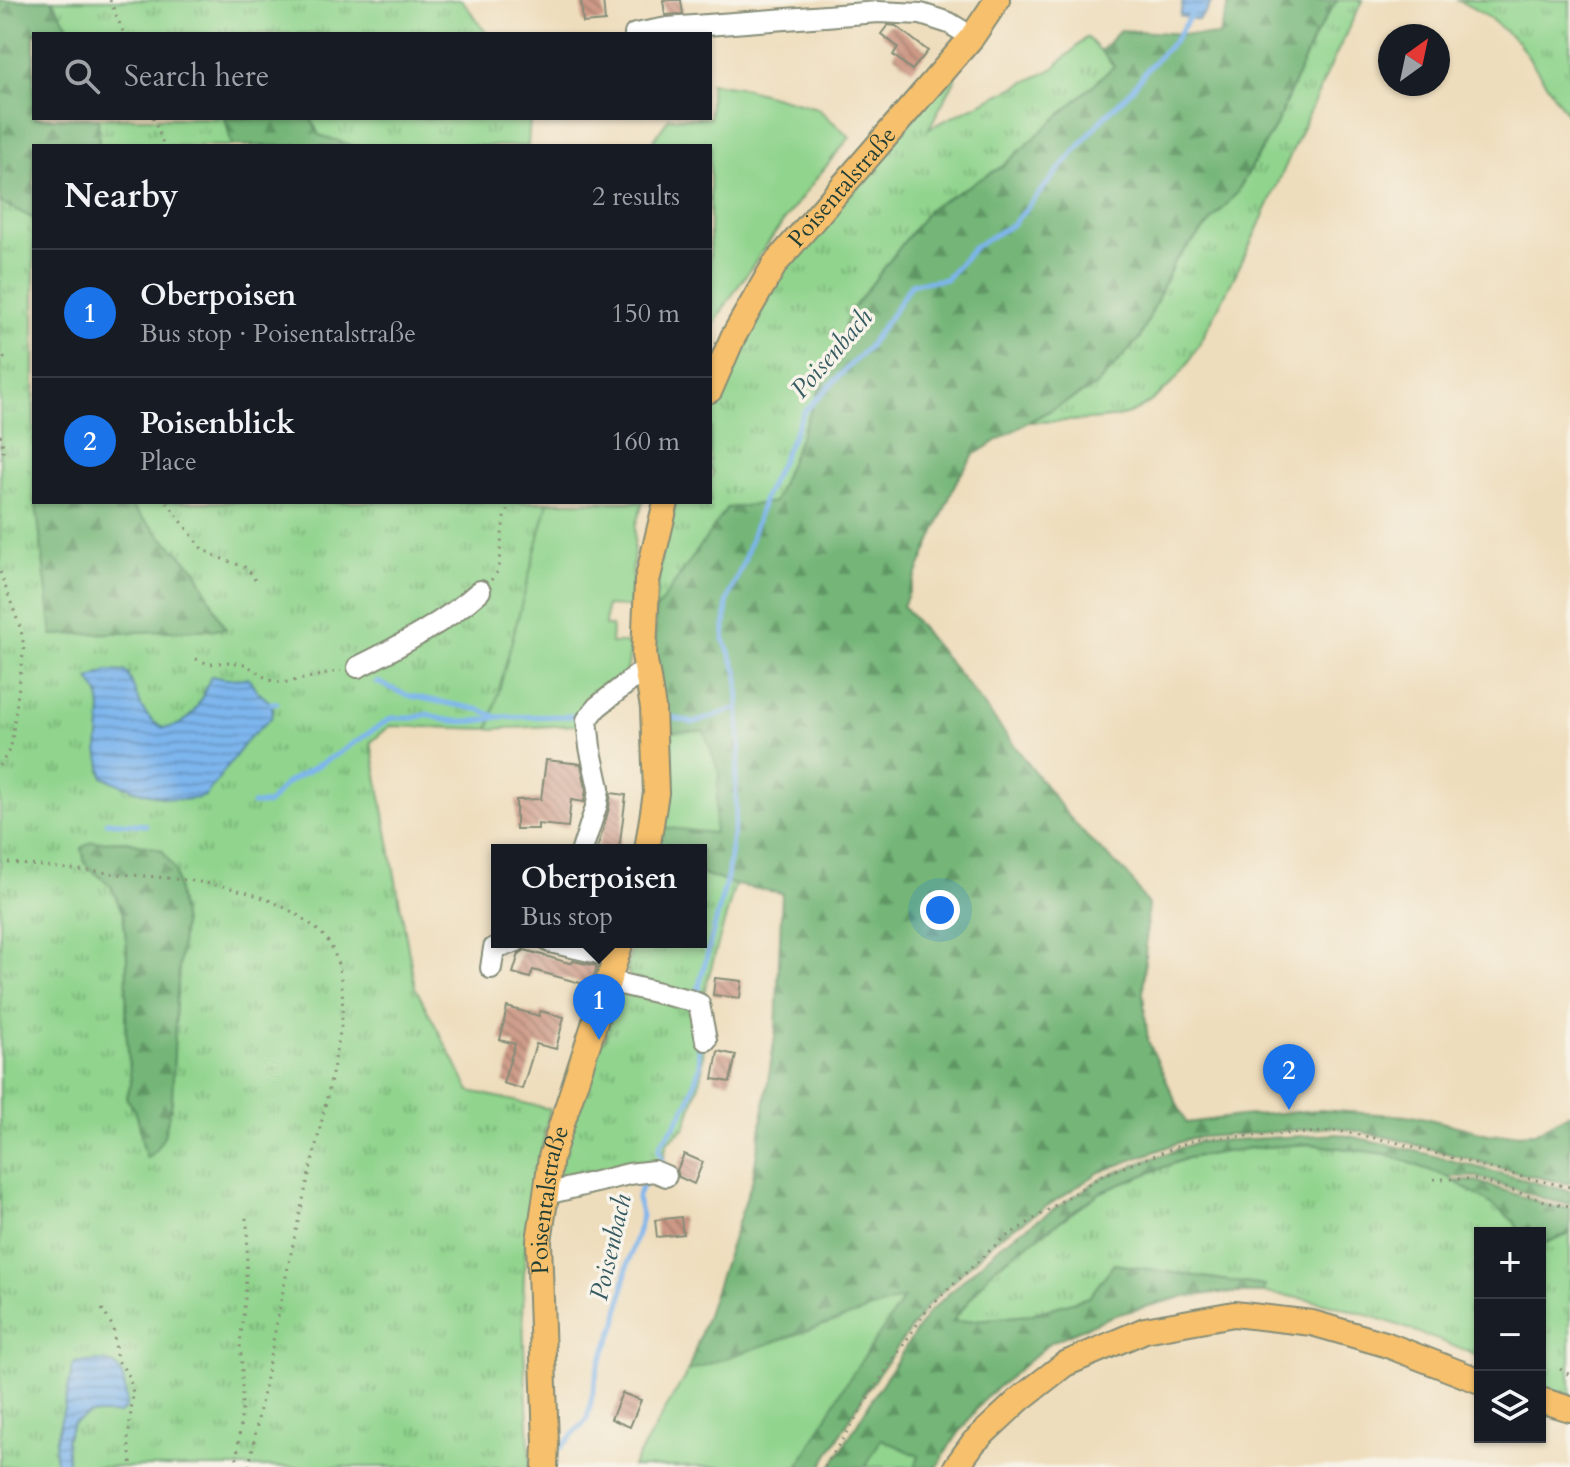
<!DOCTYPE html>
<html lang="en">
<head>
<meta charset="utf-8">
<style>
  body { margin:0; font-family:Cardo,serif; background:#20242c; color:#f1f3f6 }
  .controls { position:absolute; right:24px; bottom:24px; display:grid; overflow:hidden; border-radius:0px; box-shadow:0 2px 6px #0004 }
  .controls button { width:72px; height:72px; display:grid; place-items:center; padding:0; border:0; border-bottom:2px solid #363941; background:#171b24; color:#f1f3f6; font:40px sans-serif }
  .compass { position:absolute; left:1378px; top:24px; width:72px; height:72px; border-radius:50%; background:#171b24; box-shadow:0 2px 6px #0004; rotate:33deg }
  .you { position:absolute; left:940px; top:910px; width:28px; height:28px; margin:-20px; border:6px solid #fff; border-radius:50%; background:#1a73e8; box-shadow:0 0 0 12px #1a73e833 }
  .badge { display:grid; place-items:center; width:52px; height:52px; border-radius:50%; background:#1a73e8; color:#fff; font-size:26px; font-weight:700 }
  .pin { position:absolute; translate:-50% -66px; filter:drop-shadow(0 2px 4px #0008) }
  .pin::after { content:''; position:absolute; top:42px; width:28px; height:24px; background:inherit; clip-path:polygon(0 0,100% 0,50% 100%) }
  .popup { position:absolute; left:491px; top:844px; width:216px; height:104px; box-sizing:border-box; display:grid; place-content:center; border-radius:0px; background:#171b24; filter:drop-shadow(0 2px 6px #0005); font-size:26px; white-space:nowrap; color:#9ea1a6 }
  .popup b { font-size:30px; color:#f1f3f6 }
  .popup::after { content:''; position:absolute; left:50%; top:100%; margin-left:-16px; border:16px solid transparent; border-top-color:#171b24 }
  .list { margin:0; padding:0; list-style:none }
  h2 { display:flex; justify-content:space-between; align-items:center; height:104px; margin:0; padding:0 32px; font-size:34px }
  h2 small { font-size:26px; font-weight:400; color:#9ea1a6 }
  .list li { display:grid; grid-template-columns:52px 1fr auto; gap:24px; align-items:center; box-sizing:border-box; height:128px; padding:0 32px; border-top:2px solid #363941 }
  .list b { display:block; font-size:30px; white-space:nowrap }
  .list p { margin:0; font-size:26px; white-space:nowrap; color:#9ea1a6 }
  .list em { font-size:26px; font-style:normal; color:#9ea1a6 }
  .icon { flex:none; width:44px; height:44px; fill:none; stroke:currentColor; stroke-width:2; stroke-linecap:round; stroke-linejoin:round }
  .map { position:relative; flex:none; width:1570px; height:1467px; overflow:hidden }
  .search { position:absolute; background:#171b24; box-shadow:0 2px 6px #0004; left:32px; top:32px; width:680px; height:88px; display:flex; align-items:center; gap:20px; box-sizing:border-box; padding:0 28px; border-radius:0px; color:#9ea1a6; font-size:30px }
  .panel { position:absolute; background:#171b24; box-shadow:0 2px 6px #0004; left:32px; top:144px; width:680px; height:360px; border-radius:0px }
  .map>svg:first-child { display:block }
  .grass { fill:url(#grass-tufts); stroke:#588860; stroke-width:2 }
  .forest { fill:url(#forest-firs); stroke:#4a7a56; stroke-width:2 }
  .garden { fill:#90d48d; stroke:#588860; stroke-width:2 }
  .water { fill:url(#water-rules); stroke:#4e7990; stroke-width:2 }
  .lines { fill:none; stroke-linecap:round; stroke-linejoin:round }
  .stream { stroke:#7db5ed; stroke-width:5 }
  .building { fill:url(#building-back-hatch) }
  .minor-casing { stroke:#868d78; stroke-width:24 }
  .major-casing { stroke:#868d78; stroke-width:28 }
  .path { stroke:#868d78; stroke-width:3; stroke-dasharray:2 6; stroke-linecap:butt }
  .minor { stroke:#fff; stroke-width:20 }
  .major { stroke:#f7c06c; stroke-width:24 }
  .labels { text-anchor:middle; stroke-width:7; stroke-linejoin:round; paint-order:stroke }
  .street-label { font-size:24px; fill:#1f3d34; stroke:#f7f3e8 }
  .water-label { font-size:26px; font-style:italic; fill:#365b62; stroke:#f7f3e8 }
</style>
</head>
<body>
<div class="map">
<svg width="1570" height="1467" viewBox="0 0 1570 1467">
  <defs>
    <pattern id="grass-tufts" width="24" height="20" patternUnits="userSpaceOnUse" patternTransform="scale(2)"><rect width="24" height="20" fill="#90d48d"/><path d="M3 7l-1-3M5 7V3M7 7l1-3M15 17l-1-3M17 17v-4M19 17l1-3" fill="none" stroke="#75ad74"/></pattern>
    <pattern id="forest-firs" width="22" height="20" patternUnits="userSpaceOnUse" patternTransform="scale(2)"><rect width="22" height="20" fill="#74b678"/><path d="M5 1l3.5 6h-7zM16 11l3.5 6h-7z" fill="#5f9563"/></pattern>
    <pattern id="water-rules" width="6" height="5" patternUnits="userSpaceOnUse" patternTransform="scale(2)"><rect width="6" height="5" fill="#7db5ed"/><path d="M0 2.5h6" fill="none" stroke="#6694c1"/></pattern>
    <pattern id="building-back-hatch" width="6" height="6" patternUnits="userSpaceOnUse" patternTransform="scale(2)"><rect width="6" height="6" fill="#cd9986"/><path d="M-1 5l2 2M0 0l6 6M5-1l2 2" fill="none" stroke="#a67e6e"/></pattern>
  </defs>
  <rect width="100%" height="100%" fill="#f7f3e8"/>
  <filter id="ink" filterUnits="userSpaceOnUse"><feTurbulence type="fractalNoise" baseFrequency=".0125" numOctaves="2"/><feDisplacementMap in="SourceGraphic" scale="16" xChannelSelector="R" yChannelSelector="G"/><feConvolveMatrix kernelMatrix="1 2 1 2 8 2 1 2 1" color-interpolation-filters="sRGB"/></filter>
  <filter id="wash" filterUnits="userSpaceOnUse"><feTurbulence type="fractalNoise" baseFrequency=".006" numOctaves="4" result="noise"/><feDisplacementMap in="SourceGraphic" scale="32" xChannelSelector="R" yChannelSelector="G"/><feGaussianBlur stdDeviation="1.8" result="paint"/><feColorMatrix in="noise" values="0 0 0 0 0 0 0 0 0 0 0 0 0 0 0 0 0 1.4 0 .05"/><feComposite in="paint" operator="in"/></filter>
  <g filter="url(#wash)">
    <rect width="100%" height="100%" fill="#eeddbc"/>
    <!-- grass -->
    <g class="grass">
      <path d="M0,0H462L487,34H34V118H530L528,146H34V502H549L489,729L390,726L371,742L415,987L470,1091L550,1109C539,1164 526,1219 524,1275C521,1339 528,1403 530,1467H0Z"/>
      <path d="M1337,0H1363C1310,100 1272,208 1218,308C1208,327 1198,348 1186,366C1175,383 1150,405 1131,413C1108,422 1055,421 1028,422L1096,386L1140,338L1174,262L1236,194L1276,125L1313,39Z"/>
      <path d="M1458,0H1570V119L1518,42L1488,17Z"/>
      <path d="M1087,37L1115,66L1003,166L930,208L851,311L774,503L655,611L660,562L676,502H710V479L713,472L710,470V410L727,368L785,266L955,71V80L929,128L1053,69Z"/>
      <path d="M701,873L735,885L703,996L630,977L627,970L632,942H701Z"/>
      <path d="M624,989L691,1004L704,1041L702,1075L685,1128L668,1141L665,1151L663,1169L568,1184L558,1180L560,1163L593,1053L605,1039L607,1032L605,1031L608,1011Z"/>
      <path d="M1309,1144L1386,1154L1446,1176L1488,1202L1514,1221L1520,1233H1480V1357C1412,1329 1338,1300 1264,1293L1265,1286L1114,1264L1089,1297L1029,1315L952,1323L993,1269L1101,1192L1187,1158L1251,1148Z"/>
      <path d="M1570,1233V1394L1540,1386V1245Z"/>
    </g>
    <!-- forest -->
    <g class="forest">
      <path d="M0,0H52L73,34H34V118H98L99,146H34V219L0,202Z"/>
      <path d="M1230,0H1337L1313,39L1276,125L1236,194L1174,262L1140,338L1096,386L1028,422L975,454L957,480L903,606L971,689L1070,818L1087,837L1128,875L1148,905L1143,994L1148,1041L1186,1123L1240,1116L1319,1110L1421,1117L1492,1135L1535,1133L1570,1113V1184L1527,1175L1391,1138L1335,1127L1191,1138L1100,1172L999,1237L927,1306L869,1387L821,1467H798L842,1389L903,1299L688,1371L753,1178L776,1030L782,893L735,885L701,873V850H656L661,827L714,833L664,732L656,669L655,611L727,508L774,502L851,311L930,208L1003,166L1114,66L1101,51L1120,30L1219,36Z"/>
      <path d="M225,118H311L319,135L354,146H232Z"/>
      <path d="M36,502H126L196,570L225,629L52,635Z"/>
      <path d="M127,841L162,850L175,870L183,924L176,1006L172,1102L164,1136L155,1151L147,1158C140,1144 142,1130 137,1116C134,1109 129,1103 126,1097L131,1084L126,1030L127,949L123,914L111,886L85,864L82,848L91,842Z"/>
      <path d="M1337,1134C1416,1148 1492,1173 1570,1191V1204L1552,1201L1477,1177H1448L1386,1154L1309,1144L1251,1148L1187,1158L1101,1192L993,1269L952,1322L1029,1315L1089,1297L1114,1264L1265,1286L1264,1293H1216L1178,1298L1112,1316L1051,1342L985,1398L950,1445L937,1467H915L919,1456L882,1439L866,1467H831L877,1391L928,1313L1003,1243L1103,1177L1197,1142Z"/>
      <path d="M1454,1181H1476L1551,1206L1570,1208V1233L1540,1245V1233H1520L1514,1221L1488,1202Z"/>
    </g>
    <!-- garden -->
    <g class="garden">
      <path d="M710,83L740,87L817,108L850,137C814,180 780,224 749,271C735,291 720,311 710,334V146H650L669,118H710Z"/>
      <path d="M548,502H643L635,527L631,607L606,606L605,626H612L611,643H631L628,667L626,672L583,710L577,725L489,729Z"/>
      <path d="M704,731L719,773L714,833L661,827L668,771L664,732Z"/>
      <path d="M904,1298L842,1389L798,1467H632L688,1371Z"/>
      <path d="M881,1439L919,1456L915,1467H866Z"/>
    </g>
    <!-- water -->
    <g class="water">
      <path d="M1183,0H1213L1205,13L1198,20L1180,16Z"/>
      <path d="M107,671L127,672C138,694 139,716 163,728C192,728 202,699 211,676L227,679L248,678L257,691L271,703L273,711L271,718L250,737L205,796C175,807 130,789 103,777L98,750L101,709L99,694L89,679Z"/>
      <path d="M80,1362C88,1363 98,1360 107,1362C126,1366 126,1393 126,1408L119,1414H90L74,1422L66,1439L68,1467H57C51,1445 59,1429 64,1408C67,1395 70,1381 72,1368L75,1363Z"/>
    </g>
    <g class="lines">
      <!-- stream -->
      <g class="stream">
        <path d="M377,682L406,695L481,710L497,717L576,716"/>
        <path d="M271,703H277"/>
        <path d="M667,716L693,723L738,708"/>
        <path d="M253,804H268L285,784L336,755L391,718H413L428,714C447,724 476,723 497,717"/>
        <path d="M107,822L146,825"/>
        <path d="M697,994L727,878L736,811V777L740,750L738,673L724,640L727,601L744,561L764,498L804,412L868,347L891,315L911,284L946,279L974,247L1013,224L1104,117L1128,94L1150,66L1175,40L1191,15"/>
        <path d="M661,1167L663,1161L659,1150L661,1143L675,1125L689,1101L700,1065L697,1041"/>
        <path d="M560,1448L587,1420L598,1368L617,1322L627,1267L642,1216L637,1199L640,1190L648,1179"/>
      </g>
    </g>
    <g id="blocks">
      <!-- building -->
      <g class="building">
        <path d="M581,0H603L605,21L583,23Z"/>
        <path d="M663,0H681L683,14L665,15Z"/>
        <path d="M888,25L896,26L928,51L912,70L893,55L898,47L881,34Z"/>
        <path d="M546,760L581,764L586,789L584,802L571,800L568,827L538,824V829H516V800L541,799Z"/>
        <path d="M611,793L626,795L619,850H597L609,808Z"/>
        <path d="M525,950L569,963H572L573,961L597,966L591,986L533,970L530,978L513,973L519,954Z"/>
        <path d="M715,978L742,981L740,998L713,995Z"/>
        <path d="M507,1007L539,1016L540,1011L564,1017L556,1049L536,1044L522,1089L503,1083L515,1044L500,1040Z"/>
        <path d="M718,1051L736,1055L730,1082L713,1079Z"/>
        <path d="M684,1154L703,1162L694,1184L679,1177L677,1170Z"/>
        <path d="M681,1217L683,1234L657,1237L655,1220Z"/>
        <path d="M622,1393L641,1400L630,1427L611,1419Z"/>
      </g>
    </g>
  </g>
  <g filter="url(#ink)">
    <use href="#blocks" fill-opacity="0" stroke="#868d78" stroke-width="2"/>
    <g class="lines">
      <defs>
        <g id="minor">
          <path d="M635,34L667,28L878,12L921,14L949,23L972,37"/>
          <path d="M358,667C398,647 447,621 480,591"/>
          <path d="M582,850L597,804L599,788L590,747L587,720L597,707L646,668"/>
          <path d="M550,942L616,957"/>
          <path d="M491,968L494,948L515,942"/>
          <path d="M608,981L689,1000L699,1004L706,1040"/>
          <path d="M546,1194L629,1174L654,1171L666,1176"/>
        </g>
        <g id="major">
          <path id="s1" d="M710,390L733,337L775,264L972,37L997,0"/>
          <path d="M647,850L656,793L653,708L644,655L647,581L666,502"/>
          <path d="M1540,1400L1570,1409"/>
          <path id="s2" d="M545,1467L546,1444L539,1241L546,1194L551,1157L621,942"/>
          <path d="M956,1467L974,1442L1020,1399L1065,1364L1145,1330L1234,1314L1312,1323L1385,1344L1480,1381"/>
        </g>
      </defs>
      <!-- minor casing -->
      <use href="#minor" class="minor-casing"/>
      <!-- major casing -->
      <use href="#major" class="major-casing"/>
      <!-- path -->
      <g class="path">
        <path d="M110,0L124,34"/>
        <path d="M153,118L164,146"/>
        <path d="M0,366L5,356"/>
        <path d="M0,435L4,449L0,459"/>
        <path d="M167,502L202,549L217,557L247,568L257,583"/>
        <path d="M0,572L21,630L24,647L11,747L0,766"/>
        <path d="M491,580L498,571L504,518L511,502"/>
        <path d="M196,659L209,664L227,662L245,664L269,680L283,683L341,671"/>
        <path d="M0,862C40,866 80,870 120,874C190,880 265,883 320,932C341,951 344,990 342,1017C341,1031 337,1045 335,1059C326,1106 314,1153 303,1200C282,1289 266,1378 249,1467"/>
        <path d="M1434,1179H1477L1551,1203L1570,1206"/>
        <path d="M102,1309L113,1327L116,1354L119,1362L129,1376L133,1393L128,1440L132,1467"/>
        <path d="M1560,1369L1570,1375"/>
        <path d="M236,1467L242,1409V1366L240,1344L245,1300L248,1233L245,1212"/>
        <path d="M825,1467L873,1390L928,1308L1001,1240L1101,1176L1197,1139L1338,1131L1391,1141L1526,1178L1570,1187"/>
      </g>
      <!-- minor -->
      <use href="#minor" class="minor"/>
      <!-- major -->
      <use href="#major" class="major"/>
    </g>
  </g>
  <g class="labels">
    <!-- street labels -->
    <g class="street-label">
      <text dy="8" stroke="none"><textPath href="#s1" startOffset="244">Poisentalstraße</textPath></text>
      <text dy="8" stroke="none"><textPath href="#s2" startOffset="268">Poisentalstraße</textPath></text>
    </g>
    <!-- water labels -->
    <g class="water-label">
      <text transform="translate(831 353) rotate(-49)" y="9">Poisenbach</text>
      <text transform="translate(610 1247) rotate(-77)" y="9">Poisenbach</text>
    </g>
  </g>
</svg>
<div class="controls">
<button>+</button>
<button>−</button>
<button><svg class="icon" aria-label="layers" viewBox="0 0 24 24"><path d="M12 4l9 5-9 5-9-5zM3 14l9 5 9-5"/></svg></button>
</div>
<svg class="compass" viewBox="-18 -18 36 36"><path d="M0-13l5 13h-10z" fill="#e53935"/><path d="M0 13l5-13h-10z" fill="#9ea1a6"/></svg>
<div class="you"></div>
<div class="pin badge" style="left:599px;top:1040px">1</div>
<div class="popup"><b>Oberpoisen</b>Bus stop</div>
<div class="pin badge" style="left:1289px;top:1110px">2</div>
<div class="search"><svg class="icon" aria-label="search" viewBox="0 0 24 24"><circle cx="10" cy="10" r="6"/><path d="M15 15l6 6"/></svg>Search here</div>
<section class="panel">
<h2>Nearby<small>2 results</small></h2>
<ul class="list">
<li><span class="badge">1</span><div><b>Oberpoisen</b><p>Bus stop · Poisentalstraße</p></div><em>150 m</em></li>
<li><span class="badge">2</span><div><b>Poisenblick</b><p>Place</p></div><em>160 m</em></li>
</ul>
</section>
</div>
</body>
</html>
